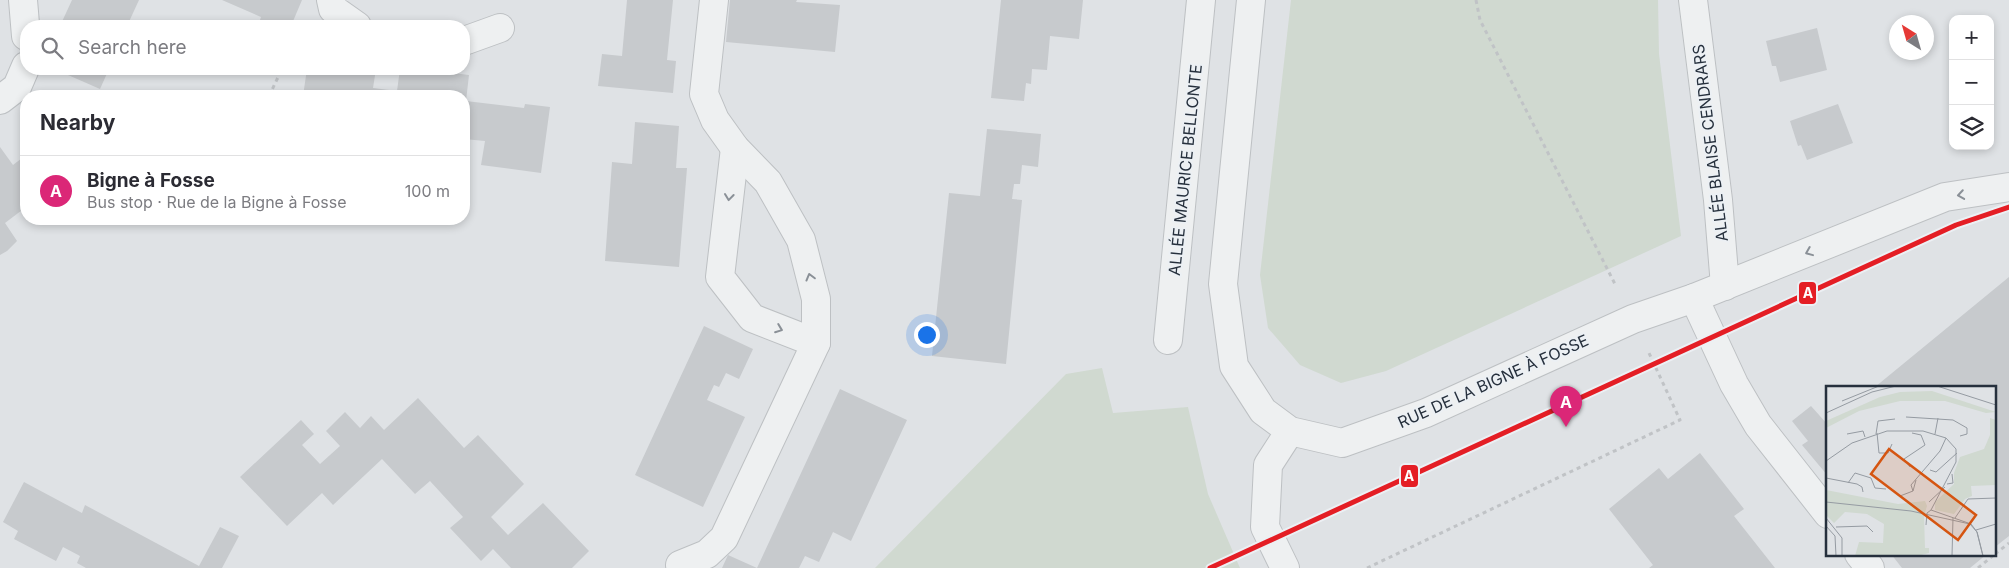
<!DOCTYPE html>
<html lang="en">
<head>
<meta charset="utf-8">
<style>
  body { margin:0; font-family:Inter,sans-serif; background:#f2f2f3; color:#2b2b33 }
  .controls { position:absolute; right:15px; top:15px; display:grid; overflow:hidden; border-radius:10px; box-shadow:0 2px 8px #0003 }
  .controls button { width:45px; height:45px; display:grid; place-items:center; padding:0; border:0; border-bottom:1px solid #e1e1e2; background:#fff; color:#2b2b33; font:25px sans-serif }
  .compass { position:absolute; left:1889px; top:15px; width:45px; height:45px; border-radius:50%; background:#fff; box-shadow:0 2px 8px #0003; rotate:323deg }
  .you { position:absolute; left:926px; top:334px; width:18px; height:18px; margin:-12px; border:4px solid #fff; border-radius:50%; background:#1a73e8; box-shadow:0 0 0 8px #1a73e833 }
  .badge { display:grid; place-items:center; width:32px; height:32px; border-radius:50%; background:#db2777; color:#fff; font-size:16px; font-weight:700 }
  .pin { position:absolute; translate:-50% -41px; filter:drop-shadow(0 1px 2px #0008) }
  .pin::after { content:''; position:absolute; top:26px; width:18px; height:15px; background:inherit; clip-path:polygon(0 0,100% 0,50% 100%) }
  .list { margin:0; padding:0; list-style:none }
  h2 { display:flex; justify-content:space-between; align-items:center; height:65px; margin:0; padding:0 20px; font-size:21px }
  h2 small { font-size:16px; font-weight:400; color:#7c7c81 }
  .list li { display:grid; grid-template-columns:32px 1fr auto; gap:15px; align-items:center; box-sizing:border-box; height:70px; padding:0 20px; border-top:1px solid #e1e1e2 }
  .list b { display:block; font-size:19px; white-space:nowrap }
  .list p { margin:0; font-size:16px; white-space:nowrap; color:#7c7c81 }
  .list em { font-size:16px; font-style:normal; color:#7c7c81 }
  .icon { flex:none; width:28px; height:28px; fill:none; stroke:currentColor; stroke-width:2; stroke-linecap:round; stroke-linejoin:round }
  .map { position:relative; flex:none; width:2009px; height:568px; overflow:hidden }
  .search { position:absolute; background:#fff; box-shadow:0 2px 8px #0003; left:20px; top:20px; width:450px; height:55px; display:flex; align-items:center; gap:12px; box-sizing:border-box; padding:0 18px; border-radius:20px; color:#7c7c81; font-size:19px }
  .panel { position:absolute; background:#fff; box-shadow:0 2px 8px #0003; left:20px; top:90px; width:450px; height:135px; border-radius:20px }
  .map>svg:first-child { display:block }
  .green { fill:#d0d9d0 }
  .building { fill:#c7cacd }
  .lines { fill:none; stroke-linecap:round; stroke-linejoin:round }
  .minor-casing { stroke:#bdc0c3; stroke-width:30 }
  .path { stroke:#c0c3c6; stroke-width:3; stroke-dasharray:4 4; stroke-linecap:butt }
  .minor { stroke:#eef0f1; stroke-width:28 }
  .tram-1-casing { stroke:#ecf0f4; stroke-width:9 }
  .tram-1 { stroke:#e41e25; stroke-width:5 }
  .oneway { stroke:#8a9097 }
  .labels { text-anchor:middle; stroke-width:4; stroke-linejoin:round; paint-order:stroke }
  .street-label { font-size:16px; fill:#26303d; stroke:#ecf0f4 }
  .inset-road { fill:none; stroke:#959ba2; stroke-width:1 }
  .view { fill:#d55511; fill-opacity:0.15; stroke:#d55511; stroke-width:2.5 }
  .inset-edge { fill:none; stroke:#26303d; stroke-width:2.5 }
  .line-badge { stroke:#ecf0f4; stroke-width:2 }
  .badge-label { font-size:14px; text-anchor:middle; font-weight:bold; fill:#fff }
</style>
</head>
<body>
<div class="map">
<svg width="2009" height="568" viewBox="0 0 2009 568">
  <rect width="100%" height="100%" fill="#dfe2e5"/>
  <!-- green -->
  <g class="green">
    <path d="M1291,0H1658L1659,54L1681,236L1386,371L1341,383L1300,365L1268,328L1260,275Z"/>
    <path d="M1102,368L1113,413L1188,407L1208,494L1240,568H875L1066,374Z"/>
  </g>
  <!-- building -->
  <g class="building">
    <path d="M72,0H139L127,26H60Z"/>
    <path d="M222,0H302L291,26H258L261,17Z"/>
    <path d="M627,0H673L667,60L676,61L673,93L598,86L602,54L622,56Z"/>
    <path d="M730,0H797L796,2L840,5L835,52L726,42Z"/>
    <path d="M1001,0H1083L1079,39L1050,36L1047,70L1032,69L1031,84L1026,83L1024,101L991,98Z"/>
    <path d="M1817,28L1827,70L1780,82L1776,66H1772L1766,41Z"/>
    <path d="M71,69H109L100,89L68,75Z"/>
    <path d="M307,69H376L373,88L397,91L400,69H420L469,75L466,101L524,108L525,104L550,107L541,173L481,165L485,141L464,139V96H303Z"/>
    <path d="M1838,104L1853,143L1807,160L1801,145L1798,146L1790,121Z"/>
    <path d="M635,122L679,126L676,168H687L679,267L605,261L612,162L632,164Z"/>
    <path d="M987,129L1041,134L1038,167L1022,165L1020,184H1014L1012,199L1022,200L1006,364L932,356L949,193L980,196Z"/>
    <path d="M0,147L13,165L26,155V207L5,223L17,241L7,251L0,255Z"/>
    <path d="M2009,277V536L1995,547V387H1875Z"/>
    <path d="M704,326L753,349L739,379L726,373L719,387L714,385L707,400L745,417L703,507L635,475Z"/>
    <path d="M840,389L907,420L851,541L833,532L819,562L805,556L799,568H722L728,555L757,568Z"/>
    <path d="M418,398L464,448L478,435L524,484L491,517L508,535L543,503L589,551L572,568H511L493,549L481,561L450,528L463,517L430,481L415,494L382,459L333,505L322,493L287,526L240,477L301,420L314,434L302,445L320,464L340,446L326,431L345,412L360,428L371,416L384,430Z"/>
    <path d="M1811,406L1828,425V476L1802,445L1808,441L1792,421Z"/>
    <path d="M1700,453L1744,509L1734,516L1775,568H1649L1653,565L1609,509L1659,468L1668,479Z"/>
    <path d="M24,482L82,513L85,505L199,566L220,527L239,536L222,568H86L77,563L80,556L63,547L56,561L14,539L18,531L3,522Z"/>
    <path d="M1891,554H1987L1970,568H1902Z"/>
  </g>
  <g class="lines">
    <defs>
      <g id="minor">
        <path d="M23,0L26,36"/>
        <path d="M331,0L333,9L357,26"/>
        <path d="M1251,0L1223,284L1234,366L1263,411L1290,431L1342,443L1426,413L1633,319L1694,298L1945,197L2009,187"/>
        <path d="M1693,0L1718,200L1725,286"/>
        <path d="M464,41L500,28"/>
        <path d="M0,100L17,87L26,66"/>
        <path d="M735,148L720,277L752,318L816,343"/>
        <path d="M1694,298L1734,384L1758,425L1828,514"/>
        <path d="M1168,340L1201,0"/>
        <path d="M1859,554L1870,568"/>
        <path d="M680,565L707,554L724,538L816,343V299L801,240L768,182L735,148L715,120L704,94L714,0"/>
        <path d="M1285,568L1265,527L1268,465L1290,431"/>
      </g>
    </defs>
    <!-- minor casing -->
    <use href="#minor" class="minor-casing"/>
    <!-- path -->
    <g class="path">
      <path d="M1476,0L1480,20L1616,286"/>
      <path d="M269,96L282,69"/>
      <path d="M1995,554L2009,543"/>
      <path d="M1367,568L1680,420L1649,353"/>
      <path d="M1978,568L1995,554"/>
    </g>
    <!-- minor -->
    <use href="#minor" class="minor"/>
    <defs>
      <path id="tram-1" d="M1210,568L1956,225L2009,207"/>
    </defs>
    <!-- tram-1 casing -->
    <use href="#tram-1" class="tram-1-casing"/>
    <!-- tram-1 -->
    <use href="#tram-1" class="tram-1"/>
  </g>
  <!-- one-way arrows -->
  <defs><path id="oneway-chevron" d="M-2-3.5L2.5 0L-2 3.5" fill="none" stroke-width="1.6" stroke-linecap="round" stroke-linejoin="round" transform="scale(1.25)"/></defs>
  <g class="oneway">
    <use href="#oneway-chevron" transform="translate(1961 195) rotate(171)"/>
    <use href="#oneway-chevron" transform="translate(729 197) rotate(97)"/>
    <use href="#oneway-chevron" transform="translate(1809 252) rotate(158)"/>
    <use href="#oneway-chevron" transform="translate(810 277) rotate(-105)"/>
    <use href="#oneway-chevron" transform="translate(779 329) rotate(21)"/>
  </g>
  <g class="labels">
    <!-- street labels -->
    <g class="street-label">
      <text transform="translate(1710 143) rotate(-97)" y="6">ALLÉE BLAISE CENDRARS</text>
      <text transform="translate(1185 170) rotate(-84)" y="6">ALLÉE MAURICE BELLONTE</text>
      <text transform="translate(1493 381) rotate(-24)" y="6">RUE DE LA BIGNE À FOSSE</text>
    </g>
  </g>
  <!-- overview -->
  <g transform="translate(1826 386)">
    <rect width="170" height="170" fill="#dfe2e5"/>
    <path d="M106,5L170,26L160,27L119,15H74L33,25L0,42V35L54,11L74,6ZM164,32L170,34V99L145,100L146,110L139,113L128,128L109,124V116L128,98V87L134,71L158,63L164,49ZM0,104L72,118L99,115L101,120L98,130L99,162H103V167L91,170H29L33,156L57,157L58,138L41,128L19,126L8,137L0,129Z" fill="#d0d9d0"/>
    <path class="inset-road" d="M111,0L170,19M16,15L53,0M0,27L46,6L70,0M80,31L127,34L141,42V48L134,50M51,47L53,67H62L66,58M21,48L37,45L39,51M50,48L52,35L69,33M109,48L112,32M0,75L26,57L61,45H97L120,52L130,63V76L105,124L145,138L151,146L157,170M84,81L78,73L99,59L95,49L86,47M104,84L110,86L131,67M0,92L31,98L36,101L37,106M22,97L29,87L45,92L49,102L60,103M121,98L127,97L126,88M87,105L85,99L114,65L120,52M74,110L87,105L90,94M0,116L85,125L144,138L151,146L157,170M103,116L119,101M0,132L16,152V170M129,132L142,113L170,112M100,139L101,127L105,124M0,140L9,150L10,170M10,141L41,140L47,146M150,144L170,138M126,170L127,132"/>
    <path class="view" d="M63,63L150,129L132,154L45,88Z"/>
    <rect width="170" height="170" class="inset-edge"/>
  </g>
  <g class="line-badge">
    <rect x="1798" y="281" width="19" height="24" rx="5" fill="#e41e25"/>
    <rect x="1400" y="464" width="19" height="24" rx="5" fill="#e41e25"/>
  </g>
  <g class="badge-label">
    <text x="1808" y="298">A</text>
    <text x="1409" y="481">A</text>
  </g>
</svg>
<div class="controls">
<button>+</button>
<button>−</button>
<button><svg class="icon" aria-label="layers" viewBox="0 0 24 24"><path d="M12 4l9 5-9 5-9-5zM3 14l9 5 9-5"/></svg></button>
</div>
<svg class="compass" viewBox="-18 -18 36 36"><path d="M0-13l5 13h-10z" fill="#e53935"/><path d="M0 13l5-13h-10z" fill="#7c7c81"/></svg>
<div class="you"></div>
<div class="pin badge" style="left:1566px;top:427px">A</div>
<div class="search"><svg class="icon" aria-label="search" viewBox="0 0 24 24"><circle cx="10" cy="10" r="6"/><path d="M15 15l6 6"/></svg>Search here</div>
<section class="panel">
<h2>Nearby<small></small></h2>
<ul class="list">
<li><span class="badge">A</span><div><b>Bigne à Fosse</b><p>Bus stop · Rue de la Bigne à Fosse</p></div><em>100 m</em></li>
</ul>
</section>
</div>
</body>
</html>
